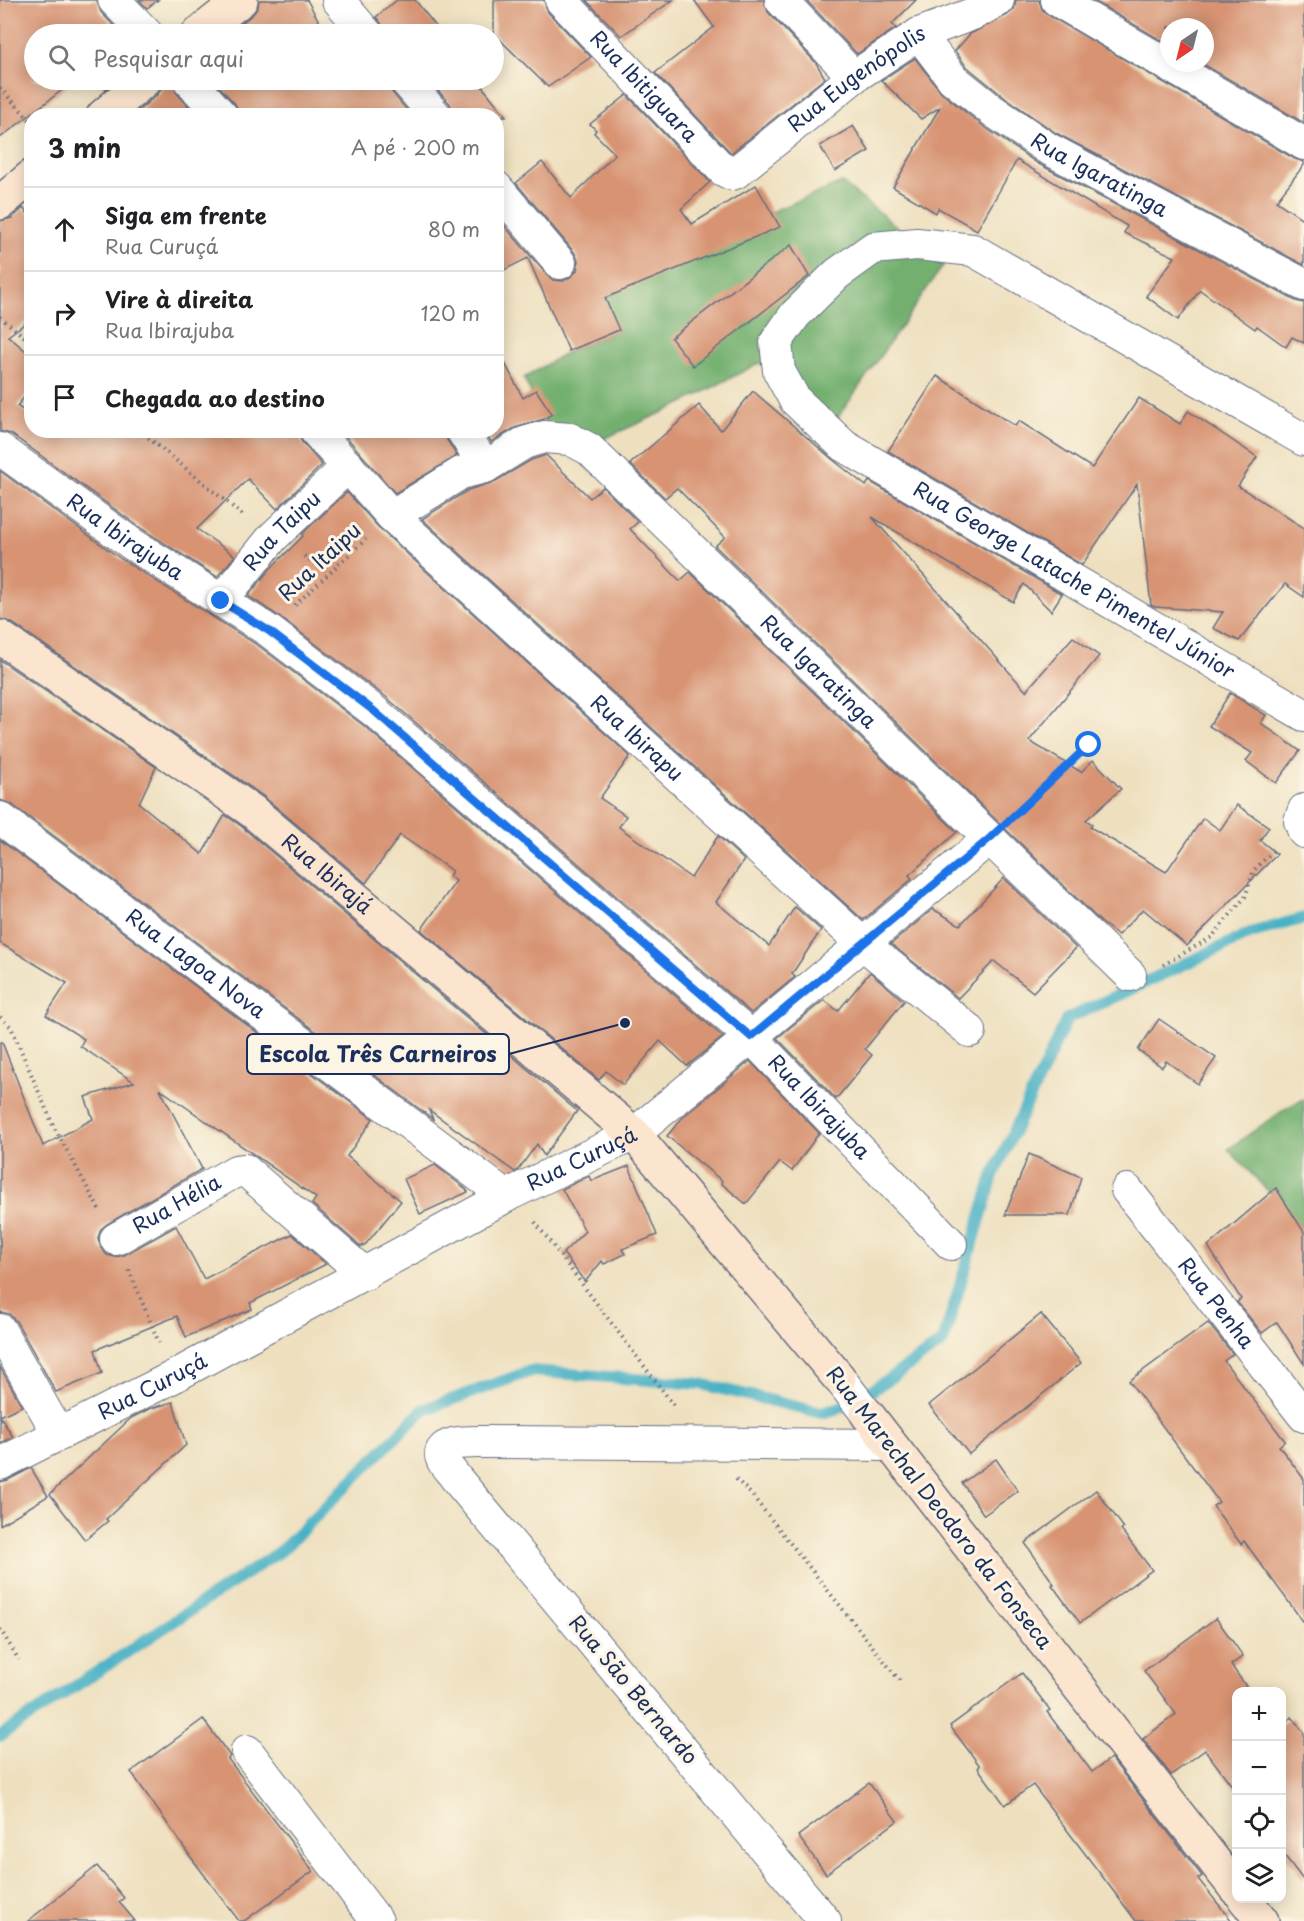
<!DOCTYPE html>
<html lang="pt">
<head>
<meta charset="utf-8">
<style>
  body { margin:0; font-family:"Playpen Sans",sans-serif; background:#f2f2f2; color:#202124 }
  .controls { position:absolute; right:18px; bottom:18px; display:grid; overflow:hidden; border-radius:12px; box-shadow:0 3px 15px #0003 }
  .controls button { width:54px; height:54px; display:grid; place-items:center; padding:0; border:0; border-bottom:2px solid #e0e0e0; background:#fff; color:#202124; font:30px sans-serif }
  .compass { position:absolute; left:1160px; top:18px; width:54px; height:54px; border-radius:50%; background:#fff; box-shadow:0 3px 15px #0003; rotate:215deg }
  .stop { position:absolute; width:18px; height:18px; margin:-14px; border:4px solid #1a73e8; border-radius:50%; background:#fff }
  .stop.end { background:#1a73e8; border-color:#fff; box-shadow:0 2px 6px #0008 }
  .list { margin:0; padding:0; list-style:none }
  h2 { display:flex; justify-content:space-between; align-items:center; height:78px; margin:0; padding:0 24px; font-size:26px }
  h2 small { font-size:20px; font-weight:400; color:#757577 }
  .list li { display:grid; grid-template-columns:39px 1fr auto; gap:18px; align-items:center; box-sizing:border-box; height:84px; padding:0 24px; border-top:2px solid #e0e0e0 }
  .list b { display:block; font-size:22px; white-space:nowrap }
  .list p { margin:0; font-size:20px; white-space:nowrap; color:#757577 }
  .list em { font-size:20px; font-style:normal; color:#757577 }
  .icon { flex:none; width:33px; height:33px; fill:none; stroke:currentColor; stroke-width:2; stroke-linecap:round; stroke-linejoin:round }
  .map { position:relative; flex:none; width:1304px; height:1921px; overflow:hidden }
  .search { position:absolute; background:#fff; box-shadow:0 3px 15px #0003; left:24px; top:24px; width:480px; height:66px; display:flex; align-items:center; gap:15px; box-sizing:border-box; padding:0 21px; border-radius:33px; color:#757577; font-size:22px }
  .panel { position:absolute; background:#fff; box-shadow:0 3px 15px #0003; left:24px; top:108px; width:480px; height:330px; border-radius:24px }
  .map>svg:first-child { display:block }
  .forest { fill:#73b06f; stroke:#477066; stroke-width:1.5 }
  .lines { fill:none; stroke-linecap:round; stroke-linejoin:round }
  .stream { stroke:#47b1c5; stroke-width:12 }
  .building { fill:#d79372 }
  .street-casing { stroke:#656d80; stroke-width:34 }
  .secondary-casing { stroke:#656d80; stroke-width:36 }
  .path { stroke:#656d80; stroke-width:4; stroke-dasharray:1.5 4.5; stroke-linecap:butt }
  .street { stroke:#fff; stroke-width:32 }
  .secondary { stroke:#fce5cf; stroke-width:33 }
  .route { stroke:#1a73e8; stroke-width:8 }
  .labels { text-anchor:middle; stroke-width:6; stroke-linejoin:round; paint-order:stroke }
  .street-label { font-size:21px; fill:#1b2f5e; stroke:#fcf5e5 }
  .leader { fill:none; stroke:#1b2f5e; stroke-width:2 }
  .callout-dot { fill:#1b2f5e; stroke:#fcf5e5; stroke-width:2 }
  .callout { fill:#fcf5e5; stroke:#1b2f5e; stroke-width:2 }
  .callout-label { font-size:22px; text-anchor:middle; font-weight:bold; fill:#1b2f5e }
</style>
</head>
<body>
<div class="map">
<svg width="1304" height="1921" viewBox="0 0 1304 1921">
  <rect width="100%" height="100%" fill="#fcf5e5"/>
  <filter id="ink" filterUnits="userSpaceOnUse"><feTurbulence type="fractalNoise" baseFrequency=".0167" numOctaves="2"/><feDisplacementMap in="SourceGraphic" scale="12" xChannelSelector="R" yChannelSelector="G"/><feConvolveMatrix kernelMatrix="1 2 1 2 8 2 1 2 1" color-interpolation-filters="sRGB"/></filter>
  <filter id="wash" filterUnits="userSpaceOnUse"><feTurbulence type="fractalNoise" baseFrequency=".008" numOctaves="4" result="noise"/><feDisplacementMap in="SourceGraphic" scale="24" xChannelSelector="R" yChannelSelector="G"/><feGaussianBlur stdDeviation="1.35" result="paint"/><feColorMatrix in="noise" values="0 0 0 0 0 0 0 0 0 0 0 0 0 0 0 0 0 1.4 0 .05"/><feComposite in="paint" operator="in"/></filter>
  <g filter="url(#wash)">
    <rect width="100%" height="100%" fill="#eee0bf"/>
    <!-- forest -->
    <g class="forest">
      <path d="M842,183L944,264L830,429L788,374L759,363L679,405L572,453L551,436L524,378L569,351L619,330L592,284Z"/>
      <path d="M1304,1099V1229L1228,1149L1288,1107Z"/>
    </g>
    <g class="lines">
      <!-- stream -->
      <g class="stream">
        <path d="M868,1393L943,1342L993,1176L1067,1019L1251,933L1304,918"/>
        <path d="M0,1736L282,1550L423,1410L531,1371L701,1384L822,1413L844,1406"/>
      </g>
    </g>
    <g id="blocks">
      <!-- building -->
      <g class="building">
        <path d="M0,0H97L101,12L117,29L109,34H34V80H75L0,138Z"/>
        <path d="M139,0H158L147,8Z"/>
        <path d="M259,0H307L326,34H228L253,14L258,7Z"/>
        <path d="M397,0H415L442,34H384L381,23L376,17Z"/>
        <path d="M494,0H544L548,12L591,57L548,87L494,34Z"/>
        <path d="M586,0H673L621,36Z"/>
        <path d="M694,0H764L768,12L816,63L825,78L731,153L655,73L714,27Z"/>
        <path d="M806,0H916L892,24L896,28L857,54Z"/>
        <path d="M1016,0H1039L1042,9L1048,15L1295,159L1304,162V165L1276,201L1304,220V265L1056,133L1004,97L966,66L955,51L970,34L1007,15L1014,9Z"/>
        <path d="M1092,0H1304V123L1201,63H1205V27H1169V45Z"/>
        <path d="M915,58L942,93L983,126L1037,163L1296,301L1304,303V343L1292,337L1286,347L1257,326L1255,329L1200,290L1178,320L1146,296L1175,257L1124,233L1127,226L1017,160L977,230L938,208L936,213L893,187L940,107L921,119L881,80Z"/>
        <path d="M108,80H117L106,89L101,83Z"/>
        <path d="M163,80H172L176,92L197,116H132L158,94L162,87Z"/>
        <path d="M213,80H388L391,91L412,116H240L235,104Z"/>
        <path d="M428,80H477L506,116H454L450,104Z"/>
        <path d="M627,95L710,182L681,209L692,224L756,185L780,227L605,298L619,330L569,351L528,258L496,274V216L547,275L553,280L563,281L572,276L577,270L578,260L574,252L516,183L542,162L571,198L615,154L594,133L596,130L590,124Z"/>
        <path d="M853,126L869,151L835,171L820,146Z"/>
        <path d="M23,208L32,218V318L8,336L32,356V388L17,406L32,416V430H297L302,442L322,465L277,509L248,479L197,529L235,556L217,577L142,529L11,434L0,431V221L12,218Z"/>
        <path d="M791,245L809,276L693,366L671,338Z"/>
        <path d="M496,346L523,398L536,390L552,414L544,419L515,428L491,442L484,430H496Z"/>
        <path d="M937,376L1015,426L1019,421L1092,468L1139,398L1180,424L1188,411L1257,457L1238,486L1304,528V597L1285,584L1239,641L1213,628L1223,612L1155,607L1151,605L1137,484L1082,565L888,451Z"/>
        <path d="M753,391L832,459L866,486L869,481L1062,594L1051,611L1024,584L1013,602L872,517L1026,691L1073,637L1099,656L1029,741L1081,772L1093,760L1121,789L1086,820L1092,824L1090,827L1166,872L1203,818L1220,830L1237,805L1269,827L1260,840L1277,854L1187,946L1143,909L1118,935L1101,922L715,546L725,537L677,488L665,498L630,464L699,405L721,430Z"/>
        <path d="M340,430H444L447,440L457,456L395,493Z"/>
        <path d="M546,455L590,498L603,487L638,522L630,529L680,581L690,572L957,832L909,875L912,879L863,920L422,519L468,490L494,482L531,460Z"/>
        <path d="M0,471L121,559L259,646L363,725L723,1037L687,1066L660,1041L623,1085L606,1071L599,1080L421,930L456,881L449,876L452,871L400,835L366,883L263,796L11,622L0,619Z"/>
        <path d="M347,492L380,529L630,756L600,798L626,816L619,827L691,878L718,836L744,860L716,902L769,946L795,907L821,930L792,974L795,977L751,1013L386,697L280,617L248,596L271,568L303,536L302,534Z"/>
        <path d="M0,660L156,767L139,803L202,854L225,815L241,826L577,1111L544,1156L537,1144L518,1170L515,1172L429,1110L433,1119L11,804L0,800Z"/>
        <path d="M1230,693L1266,715L1261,723L1300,751L1276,783L1246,761L1252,753L1209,726Z"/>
        <path d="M0,840L373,1119L347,1156L401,1201L366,1244L361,1247L312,1204L316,1198L160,1089L202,1169L107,1224L101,1229L98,1238L101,1248L107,1255L115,1257L124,1255L176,1226L204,1279L292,1234L326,1264L250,1303L252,1309L186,1337L177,1316L95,1350L102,1373L56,1392L16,1321L9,1314L0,1312V1042H2L43,1146L93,1119L85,1097L134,1082L80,1046L84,1039L46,1015L67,983L0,943Z"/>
        <path d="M1004,878L1076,948L1033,992L994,961L958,998L891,944L933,909L960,925Z"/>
        <path d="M870,972L904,1001L865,1049L872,1055L836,1099L777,1038L824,1000L838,1011Z"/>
        <path d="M1159,1019L1216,1058L1198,1084L1166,1061L1162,1067L1138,1050Z"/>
        <path d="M750,1061L819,1133L792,1171L780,1162L746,1204L721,1183L722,1181L667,1136L683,1117Z"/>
        <path d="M1029,1154L1081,1177L1070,1215H1005Z"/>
        <path d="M435,1165L466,1189L468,1192L420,1214L404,1179Z"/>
        <path d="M629,1166L657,1235L622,1249L625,1254L604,1264L602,1261L585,1282L563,1253L585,1231L562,1189L589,1176L591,1181Z"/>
        <path d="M1276,1188L1304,1232V1364L1277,1322L1262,1333L1237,1302L1241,1299L1208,1246Z"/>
        <path d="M1041,1314L1081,1363L969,1454L929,1405Z"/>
        <path d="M1208,1323L1233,1354L1224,1361L1285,1441L1279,1446L1304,1479V1623L1244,1541L1241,1544L1213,1506L1219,1502L1129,1381Z"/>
        <path d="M0,1367L22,1406L0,1416Z"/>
        <path d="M173,1402L186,1445L106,1519L108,1521L85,1540L50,1494L131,1418L149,1409Z"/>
        <path d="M0,1416L13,1437L0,1444Z"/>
        <path d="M996,1459L1018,1491L984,1515L962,1483Z"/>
        <path d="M31,1468L48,1496L0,1525V1482L8,1480Z"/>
        <path d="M1096,1490L1124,1528L1121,1530L1152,1570L1080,1623L1052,1585L1054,1584L1025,1543Z"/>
        <path d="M1216,1618L1243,1656L1231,1665L1250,1692H1236V1791L1205,1750L1171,1775L1143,1739L1176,1714L1144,1671Z"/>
        <path d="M1022,1673L1050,1710L1047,1712L1092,1772L1111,1758L1202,1876L1198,1879L1232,1921H1136L1033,1785L1005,1805L978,1768L980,1766L950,1726Z"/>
        <path d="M1292,1717L1304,1733V1881L1281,1851V1725Z"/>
        <path d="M203,1719L230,1756L228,1759L313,1871L244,1921H239L190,1856L131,1772Z"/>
        <path d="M869,1783L897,1821L826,1874L798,1836Z"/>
        <path d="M97,1866L124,1898L119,1902L135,1921H28Z"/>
      </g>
    </g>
  </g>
  <g filter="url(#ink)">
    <use href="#blocks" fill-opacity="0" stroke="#656d80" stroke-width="1.5"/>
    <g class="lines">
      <defs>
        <g id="street">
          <path d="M114,0L147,34"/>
          <path d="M338,0L367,34"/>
          <path id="s1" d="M561,0L723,170L731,174L735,173L854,77L919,34L975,13L998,0"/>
          <path d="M781,0L854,77"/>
          <path d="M1057,0C1139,49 1222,95 1304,144"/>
          <path id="s2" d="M919,34L953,79L993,111L1047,148L1304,285"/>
          <path d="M189,80L222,116"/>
          <path d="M405,80L436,116"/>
          <path d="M496,187L560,263"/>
          <path id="s3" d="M315,430L392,516L862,943L970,1031"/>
          <path d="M462,430L485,467"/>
          <path id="s4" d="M1304,440L973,250L917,244L873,248L837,274L795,315L776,342L779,371L795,400L844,446L1304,715"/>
          <path id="s5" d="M0,449L132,544L269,631L374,711L751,1037L951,1244"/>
          <path id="s6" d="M392,516L461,473L485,467L524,443L544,437L570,439L589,449L1130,975"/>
          <path id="s7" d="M221,601L273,537L348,466"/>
          <path d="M1304,810L1300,821L1304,832"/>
          <path id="s8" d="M0,818L506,1196"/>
          <path id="s9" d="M1127,1190L1304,1416"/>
          <path id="s10" d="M116,1239L236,1171L245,1170L365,1274"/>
          <path d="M0,1330L59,1435"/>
          <path d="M839,1378L867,1414"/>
          <path id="s11" d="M0,1464L173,1377L512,1193L634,1134L990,838"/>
          <path d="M247,1751L377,1921"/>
          <path d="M825,1921L455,1477C452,1472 446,1467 443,1461C431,1439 477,1442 487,1442L891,1445"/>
        </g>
        <g id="secondary">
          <path d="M198,34L241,0"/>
          <path d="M103,116L145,80"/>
          <path d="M0,203L32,176"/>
          <path id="s12" d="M0,637L252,811L634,1134L839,1378"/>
          <path d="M867,1414L1236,1889"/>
          <path d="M1244,1898L1262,1921"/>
        </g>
      </defs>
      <!-- street casing -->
      <use href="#street" class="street-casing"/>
      <!-- secondary casing -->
      <use href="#secondary" class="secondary-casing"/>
      <!-- path -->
      <g class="path">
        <path d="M0,88L32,122"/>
        <path d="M0,317L32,343"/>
        <path d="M139,430L245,517"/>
        <path d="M304,556L328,572"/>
        <path d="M295,605L366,539"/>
        <path d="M1014,815L1089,745"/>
        <path d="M1163,965L1212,937L1245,897L1254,870L1275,849"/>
        <path d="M0,1017L11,1027L53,1125L99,1209"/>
        <path d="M535,1222L675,1407"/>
        <path d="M129,1270L159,1343"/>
        <path d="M736,1479L751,1494L900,1681"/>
        <path d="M0,1629L19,1660"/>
      </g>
      <!-- street -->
      <use href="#street" class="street"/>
      <!-- secondary -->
      <use href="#secondary" class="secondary"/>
    </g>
  </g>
  <g class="lines" filter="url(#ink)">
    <!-- route -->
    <path class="route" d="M221,601L269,631L374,711L751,1037L990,838L1089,745"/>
  </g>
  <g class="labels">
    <!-- street labels -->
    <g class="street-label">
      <text dy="7" stroke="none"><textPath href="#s1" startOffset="402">Rua Eugenópolis</textPath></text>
      <text dy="7" stroke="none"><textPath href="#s1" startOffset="120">Rua Ibitiguara</textPath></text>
      <text dy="7" stroke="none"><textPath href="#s2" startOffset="232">Rua Igaratinga</textPath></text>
      <text dy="7" stroke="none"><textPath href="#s7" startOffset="93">Rua Taipu</textPath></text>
      <text dy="7" stroke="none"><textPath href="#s5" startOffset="153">Rua Ibirajuba</textPath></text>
      <text transform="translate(320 562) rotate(-43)" y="7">Rua Itaipu</text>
      <text dy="7" stroke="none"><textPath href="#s4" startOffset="1014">Rua George Latache Pimentel Júnior</textPath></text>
      <text dy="7" stroke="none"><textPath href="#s6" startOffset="540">Rua Igaratinga</textPath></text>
      <text dy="7" stroke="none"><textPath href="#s3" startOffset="446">Rua Ibirapu</textPath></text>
      <text dy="7" stroke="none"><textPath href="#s12" startOffset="404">Rua Ibirajá</textPath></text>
      <text dy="7" stroke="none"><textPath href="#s8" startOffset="244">Rua Lagoa Nova</textPath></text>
      <text dy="7" stroke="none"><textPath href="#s5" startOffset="1053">Rua Ibirajuba</textPath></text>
      <text dy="7" stroke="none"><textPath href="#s11" startOffset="657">Rua Curuçá</textPath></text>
      <text dy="7" stroke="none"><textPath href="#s10" startOffset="70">Rua Hélia</textPath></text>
      <text dy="7" stroke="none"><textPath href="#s9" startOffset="144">Rua Penha</textPath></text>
      <text dy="7" stroke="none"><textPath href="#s11" startOffset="171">Rua Curuçá</textPath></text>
      <text transform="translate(939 1508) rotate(52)" y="7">Rua Marechal Deodoro da Fonseca</text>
      <text transform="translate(633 1690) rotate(50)" y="7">Rua São Bernardo</text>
    </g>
  </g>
  <!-- callouts -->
  <path class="leader" d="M625 1023L509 1054"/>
  <circle class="callout-dot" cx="625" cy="1023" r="6"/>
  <rect class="callout" x="247" y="1034" width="262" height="40" rx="6"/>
  <g class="callout-label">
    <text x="378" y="1062">Escola Três Carneiros</text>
  </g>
</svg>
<div class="controls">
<button>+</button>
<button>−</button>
<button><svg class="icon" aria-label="locate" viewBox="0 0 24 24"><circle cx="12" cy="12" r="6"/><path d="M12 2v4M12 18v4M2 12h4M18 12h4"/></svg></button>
<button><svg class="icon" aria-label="layers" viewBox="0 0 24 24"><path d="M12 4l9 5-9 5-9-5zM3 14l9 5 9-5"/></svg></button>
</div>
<svg class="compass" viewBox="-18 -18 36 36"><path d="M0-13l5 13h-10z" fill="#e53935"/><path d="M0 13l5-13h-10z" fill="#757577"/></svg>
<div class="stop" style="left:1089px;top:745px"></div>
<div class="stop end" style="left:221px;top:601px"></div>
<div class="search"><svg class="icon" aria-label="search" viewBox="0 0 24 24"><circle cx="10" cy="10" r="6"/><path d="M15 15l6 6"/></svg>Pesquisar aqui</div>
<section class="panel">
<h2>3 min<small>A pé · 200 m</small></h2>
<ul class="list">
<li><svg class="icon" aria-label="ahead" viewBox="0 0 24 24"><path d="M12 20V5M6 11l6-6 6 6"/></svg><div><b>Siga em frente</b><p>Rua Curuçá</p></div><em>80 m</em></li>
<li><svg class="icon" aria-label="right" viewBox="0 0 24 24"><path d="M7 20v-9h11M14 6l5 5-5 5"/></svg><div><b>Vire à direita</b><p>Rua Ibirajuba</p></div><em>120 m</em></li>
<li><svg class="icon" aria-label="arrive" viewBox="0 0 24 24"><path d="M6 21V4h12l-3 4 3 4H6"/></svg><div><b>Chegada ao destino</b></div></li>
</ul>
</section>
</div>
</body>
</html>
